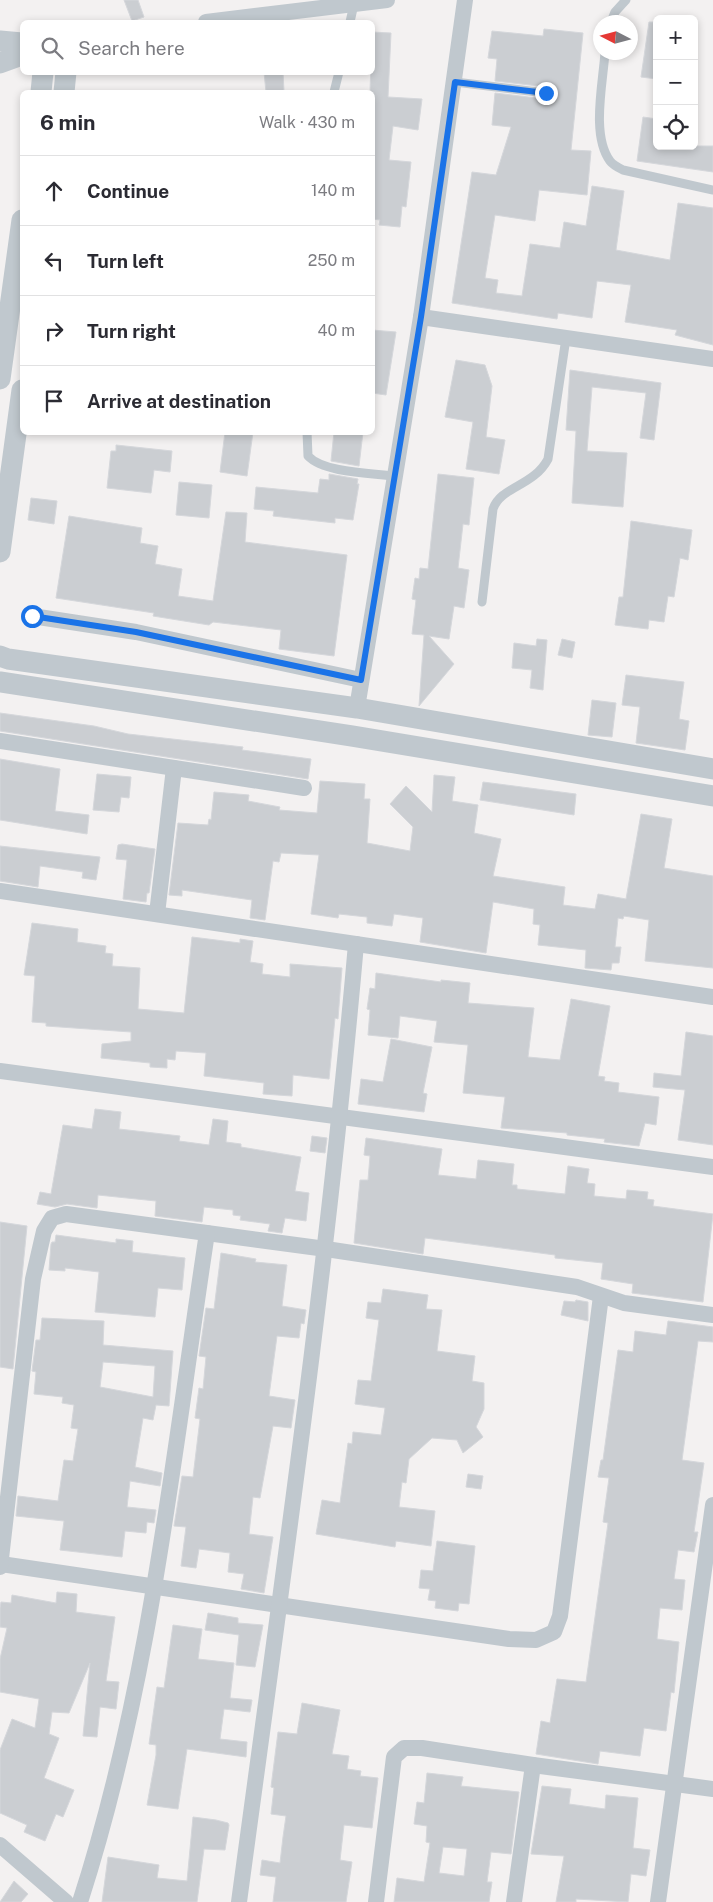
<!DOCTYPE html>
<html lang="en">
<head>
<meta charset="utf-8">
<style>
  body { margin:0; font-family:"Public Sans",sans-serif; background:#f2f2f3; color:#2b2b33 }
  .controls { position:absolute; right:15px; top:15px; display:grid; overflow:hidden; border-radius:8px; box-shadow:0 2px 8px #0003 }
  .controls button { width:45px; height:45px; display:grid; place-items:center; padding:0; border:0; border-bottom:1px solid #e1e1e2; background:#fff; color:#2b2b33; font:25px sans-serif }
  .compass { position:absolute; left:593px; top:15px; width:45px; height:45px; border-radius:50%; background:#fff; box-shadow:0 2px 8px #0003; rotate:276deg }
  .stop { position:absolute; width:15px; height:15px; margin:-11px; border:4px solid #1a73e8; border-radius:50%; background:#fff }
  .stop.end { background:#1a73e8; border-color:#fff; box-shadow:0 1px 5px #0008 }
  .list { margin:0; padding:0; list-style:none }
  h2 { display:flex; justify-content:space-between; align-items:center; height:65px; margin:0; padding:0 20px; font-size:21px }
  h2 small { font-size:16px; font-weight:400; color:#7c7c81 }
  .list li { display:grid; grid-template-columns:32px 1fr auto; gap:15px; align-items:center; box-sizing:border-box; height:70px; padding:0 20px; border-top:1px solid #e1e1e2 }
  .list b { display:block; font-size:19px; white-space:nowrap }
  .list em { font-size:16px; font-style:normal; color:#7c7c81 }
  .icon { flex:none; width:28px; height:28px; fill:none; stroke:currentColor; stroke-width:2; stroke-linecap:round; stroke-linejoin:round }
  .map { position:relative; flex:none; width:713px; height:1902px; overflow:hidden }
  .search { position:absolute; background:#fff; box-shadow:0 2px 8px #0003; left:20px; top:20px; width:355px; height:55px; display:flex; align-items:center; gap:12px; box-sizing:border-box; padding:0 18px; border-radius:8px; color:#7c7c81; font-size:19px }
  .panel { position:absolute; background:#fff; box-shadow:0 2px 8px #0003; left:20px; top:90px; width:355px; height:345px; border-radius:8px }
  .map>svg:first-child { display:block }
  .building { fill:#cbced2; stroke:#d5d7db; fill-rule:evenodd }
  .lines { fill:none; stroke-linecap:round; stroke-linejoin:round }
  .service { stroke:#c0c8ce; stroke-width:9 }
  .minor { stroke:#c0c8ce; stroke-width:16 }
  .tertiary { stroke:#c0c8ce; stroke-width:21 }
  .route { stroke:#1a73e8; stroke-width:6 }
</style>
</head>
<body>
<div class="map">
<svg width="713" height="1902" viewBox="0 0 713 1902">
  <rect width="100%" height="100%" fill="#f3f1f1"/>
  <!-- building -->
  <g class="building">
    <path d="M124,0H138L144,17L132,21Z"/>
    <path d="M649,22H657V79L641,77Z"/>
    <path d="M544,29L583,33L571,150L591,151L587,195L539,190L535,221L495,215L485,278L498,280L496,293L522,296L530,244L560,248L564,222L586,226L592,186L624,191L616,250L670,260L678,203L713,208V345L675,335L677,330L625,322L631,285L597,281L592,318L558,313L557,319L452,303L472,172L496,175L511,127L492,125L495,93L545,99L552,94V90L547,87L495,81L497,59L488,58L492,31L543,36Z"/>
    <path d="M372,32L391,33L388,97L422,99L418,130L393,126L389,160L411,162L406,207L402,206L400,227L379,225L380,220L372,219V92H370Z"/>
    <path d="M264,72H283L284,92H266Z"/>
    <path d="M643,117L657,119V146H713V172L637,161Z"/>
    <path d="M372,330L396,332L386,395L372,393Z"/>
    <path d="M456,360L485,365L492,386L486,437L505,440L499,474L466,469L473,422L445,417Z"/>
    <path d="M570,370L661,383L654,440L640,438L646,393L592,387L587,451L627,453L623,507L572,503L576,431L566,430Z"/>
    <path d="M225,432H253L247,476L220,472Z"/>
    <path d="M334,432H363L359,466L331,461Z"/>
    <path d="M116,445L172,451L170,472L154,470L151,493L107,488L111,451H116Z"/>
    <path d="M329,474L358,479L357,484H359L353,520L335,518V523L273,516L274,511L254,509L256,487L318,493L320,479L329,480Z"/>
    <path d="M438,474L474,478L469,525L463,524L458,568L469,570L464,608L454,606L449,639L429,636L454,664L419,706L424,635L412,634L416,600L412,599L415,578L419,579L420,568L428,569Z"/>
    <path d="M179,482L212,485L209,518L176,515Z"/>
    <path d="M31,498L57,501L54,524L28,520Z"/>
    <path d="M226,512L247,513L245,542L347,555L334,656L279,649L281,630L213,622L209,625L153,616L154,613L56,598L69,516L142,528L140,543L158,546L155,564L182,569L178,596L213,601Z"/>
    <path d="M631,521L692,530L688,560L680,558L674,597L668,596L664,622L649,620L648,629L615,625L619,597H623Z"/>
    <path d="M537,639L547,640L543,690L530,688L532,670L512,668L514,643L536,646Z"/>
    <path d="M562,639L575,642L572,658L558,655Z"/>
    <path d="M626,675L684,682L679,719L689,721L685,750L636,743L640,707L622,705Z"/>
    <path d="M592,700L616,703L612,737L588,735Z"/>
    <path d="M0,713L94,726L128,734L243,747L242,750L311,759L308,779L0,731Z"/>
    <path d="M0,759L60,769L55,811L89,815L87,834L0,820Z"/>
    <path d="M97,774L131,777L129,798L121,797L119,812L93,810Z"/>
    <path d="M434,775L455,777L452,801L478,805L474,833L501,839L493,876L565,887L563,905L595,909L598,894L626,899L641,814L672,819L664,868L713,876V968L645,961L649,920L624,916L623,919L618,918L615,947H621L619,963H612L611,970L585,968L586,950L538,945L540,925L533,924L534,909L493,902L486,953L420,942L423,918L394,914L392,926L367,923V917L339,914L338,918L311,914L319,855L281,853L279,862L273,861L265,920L250,918L252,900L182,890V896L169,895L178,823L208,825L209,819L211,820L214,792L249,795L248,801L280,807L279,810L317,813L320,781L365,784L364,799H370L367,843L410,851L413,827L390,804L406,786L432,812Z"/>
    <path d="M483,782L576,794L574,815L480,800Z"/>
    <path d="M122,844L155,849L149,893H147L146,902L123,899L127,860L116,859L118,845Z"/>
    <path d="M0,846L100,857L96,880L82,878L83,872L40,866L38,887L0,881Z"/>
    <path d="M32,923L78,929L77,942L106,946L105,953L113,954L112,966L140,968L138,1009L184,1013L192,937L240,943V939L253,941L250,962L263,964L262,974L290,977V964L342,968L338,1019L335,1018L329,1079L293,1075L292,1096L263,1094L264,1083L204,1076L206,1053L176,1051L175,1060L167,1059V1068L150,1067V1063L101,1058L102,1044L131,1041V1032L46,1026V1023L32,1022L35,976L24,975Z"/>
    <path d="M376,973L441,982V980L470,983L468,1003L534,1008L528,1057L560,1060L571,999L610,1006L598,1076L605,1077L604,1081L619,1083L618,1092L659,1097L656,1125L645,1123L639,1146L604,1142L605,1139L567,1135V1133L501,1128L505,1097L463,1093L468,1045L434,1042L437,1021L400,1016L398,1038L368,1035L370,1010L367,1009L370,988L375,989Z"/>
    <path d="M686,1032L713,1036V1145L678,1140L685,1090L653,1087L654,1073L681,1076Z"/>
    <path d="M391,1039L432,1047L423,1093L427,1094L424,1112L358,1104L361,1079L383,1082Z"/>
    <path d="M95,1109L121,1112L119,1129L180,1136L179,1141L209,1145L213,1119L228,1121L226,1142L241,1144V1147L301,1157L295,1191L309,1193L306,1221L285,1218L282,1233L268,1231L270,1224L240,1220L241,1216L233,1215V1210L204,1207L202,1222L155,1216L156,1201L98,1195L97,1208L67,1204L55,1207L37,1204L40,1192L51,1194L63,1125L92,1129Z"/>
    <path d="M312,1136L327,1138L325,1153L310,1151Z"/>
    <path d="M366,1138L442,1149L438,1175L476,1179L478,1160L514,1164L512,1185H517V1189L565,1194L568,1166L589,1169L587,1183L595,1184L594,1196L626,1199L627,1190L648,1192L647,1199L654,1200L653,1206L713,1214L703,1302L632,1293L633,1284L601,1279L603,1263L555,1258V1255L425,1238L423,1254L354,1243L360,1180H368L370,1156L364,1155Z"/>
    <path d="M0,1222L27,1226L13,1369L0,1367Z"/>
    <path d="M56,1235L116,1243V1239L133,1241L132,1252L185,1258L182,1290L158,1288L155,1317L95,1312L99,1272L65,1268V1271L49,1270L51,1244L52,1242H55Z"/>
    <path d="M221,1253L256,1259L255,1262L287,1265L282,1306L306,1310L304,1324L301,1323L299,1338L277,1336L269,1396L295,1400L291,1428L273,1426L260,1498L253,1497L249,1534L273,1537L264,1593L241,1589L244,1574L228,1572L230,1553L199,1549L196,1568L181,1566L186,1527L174,1526L182,1476L193,1477L200,1419L195,1418L199,1388L203,1389L206,1357L199,1356L206,1308L214,1309Z"/>
    <path d="M383,1289L428,1295L426,1309L442,1310L437,1351L475,1356L472,1381L484,1383V1409L476,1427L483,1437L463,1453L457,1440L432,1438L409,1459L406,1483L402,1482L399,1507L435,1511L431,1546L396,1541L395,1547L316,1534L322,1500L340,1503L348,1443L352,1444L353,1432L381,1435L385,1408L355,1404L358,1380L371,1381L379,1320L366,1318L368,1302L381,1303Z"/>
    <path d="M576,1300L588,1302V1321L561,1315L564,1301L575,1302Z"/>
    <path d="M42,1318L104,1321L103,1345L173,1351L169,1406L156,1405L153,1420L143,1418L135,1467L162,1473L160,1486L130,1481L127,1507L156,1510L154,1523L147,1522L146,1533L125,1531L122,1557L60,1550L64,1521L16,1516L18,1496L58,1501L64,1460L73,1461L78,1429L71,1428L74,1405L62,1403L63,1397L34,1394L36,1372L32,1371L36,1340H40ZM103,1362L155,1366L153,1397L100,1387Z"/>
    <path d="M668,1321L713,1327V1342L698,1341L682,1460L704,1463L694,1532H698L694,1552L678,1550L674,1579L685,1580L682,1610L660,1608L657,1639L679,1642L674,1693L671,1692L666,1731L644,1728L640,1756L600,1751L598,1764L536,1754L541,1721L550,1723L557,1679L586,1682L608,1523L603,1522L609,1478L598,1477L601,1460H603L618,1350L633,1352L635,1331L666,1335Z"/>
    <path d="M468,1474L483,1476L481,1489L466,1487Z"/>
    <path d="M437,1541L475,1546L469,1604L459,1603L458,1611L435,1608L436,1601L428,1600L430,1589L419,1588L421,1570L433,1571Z"/>
    <path d="M57,1592L77,1594L76,1612L115,1617L106,1681L119,1682L116,1709L100,1707L97,1737L83,1736L90,1663L69,1713L52,1712L49,1734L59,1738L44,1778L74,1790L63,1817L56,1814L45,1841L24,1832L27,1825L0,1813V1750L12,1719L35,1728L39,1699L0,1692V1659L7,1628L0,1627V1608L1,1602L11,1603L12,1595L56,1603Z"/>
    <path d="M208,1613L238,1618V1623L263,1625L255,1667L236,1665L239,1635L205,1630Z"/>
    <path d="M173,1625L202,1629L198,1659L234,1663L230,1698L252,1700L250,1712L224,1709L220,1739L247,1742L246,1757L187,1749L178,1809L147,1805L156,1755V1745L149,1744L157,1687L164,1688Z"/>
    <path d="M302,1703L340,1710L332,1754L349,1756L347,1769L361,1771L360,1776L378,1778L372,1828L344,1825L340,1860L352,1862L346,1902H273L276,1877L260,1875L262,1860L280,1863L283,1837L286,1816L271,1814L274,1788L271,1787L278,1732L297,1734Z"/>
    <path d="M427,1773L463,1777L461,1786L519,1792L511,1854L491,1852L487,1882H492L489,1902H394L397,1878L424,1882L430,1843L426,1842L427,1826L414,1824L417,1802L424,1803ZM443,1847L467,1849L464,1876L439,1873Z"/>
    <path d="M542,1786L571,1789L569,1804L605,1809L606,1795L638,1798L633,1848L650,1850L646,1876L631,1874L628,1902L576,1899V1902H556L564,1856L531,1854Z"/>
    <path d="M193,1817L216,1820L228,1823L229,1825L225,1850L204,1849L197,1902H102L108,1857L159,1865L157,1878L187,1881Z"/>
    <path d="M14,1881L28,1894L21,1902H0Z"/>
  </g>
  <g class="lines">
    <!-- service -->
    <g class="service">
      <path d="M350,22L354,4"/>
      <path d="M611,22L615,12L626,0"/>
      <path d="M605,52C603,84 591,135 610,161C613,165 619,168 623,170L713,190"/>
      <path d="M455,82L546,93"/>
      <path d="M334,92L339,72"/>
      <path d="M307,432L308,456C324,473 371,473 395,476"/>
      <path d="M482,602L493,509C501,486 533,487 548,459L566,338"/>
    </g>
    <!-- minor -->
    <g class="minor">
      <path d="M206,22L387,0"/>
      <path d="M421,317L713,359"/>
      <path d="M32,616L136,632L361,680"/>
      <path d="M357,708L421,317L465,0"/>
      <path d="M0,741L304,788"/>
      <path d="M0,891L713,997"/>
      <path d="M157,914L174,768"/>
      <path d="M0,1071L713,1167"/>
      <path d="M1,1564L509,1639L536,1640L554,1632L560,1616L601,1296"/>
      <path d="M0,1567L33,1279L44,1231L52,1218L66,1214L326,1249L577,1287L624,1303L713,1315"/>
      <path d="M0,1845L66,1902"/>
      <path d="M80,1902C150,1686 173,1456 207,1233"/>
      <path d="M239,1902C282,1583 328,1264 356,944"/>
      <path d="M376,1902L394,1757L404,1748H422L533,1765L713,1789"/>
      <path d="M514,1902L533,1765"/>
      <path d="M658,1902L713,1505"/>
    </g>
    <!-- tertiary -->
    <g class="tertiary">
      <path d="M0,41L22,43"/>
      <path d="M0,63L22,55"/>
      <path d="M41,92L43,72"/>
      <path d="M64,92L66,72"/>
      <path d="M0,379L22,220"/>
      <path d="M0,552L22,390"/>
      <path d="M0,656L8,659L357,708L713,769"/>
      <path d="M0,682L352,736L713,796"/>
    </g>
  </g>
  <g class="lines">
    <!-- route -->
    <path class="route" d="M32,616L136,632L361,680L421,317L455,82L546,93"/>
  </g>
</svg>
<div class="controls">
<button>+</button>
<button>−</button>
<button><svg class="icon" aria-label="locate" viewBox="0 0 24 24"><circle cx="12" cy="12" r="6"/><path d="M12 2v4M12 18v4M2 12h4M18 12h4"/></svg></button>
</div>
<svg class="compass" viewBox="-18 -18 36 36"><path d="M0-13l5 13h-10z" fill="#e53935"/><path d="M0 13l5-13h-10z" fill="#7c7c81"/></svg>
<div class="stop" style="left:32px;top:616px"></div>
<div class="stop end" style="left:546px;top:93px"></div>
<div class="search"><svg class="icon" aria-label="search" viewBox="0 0 24 24"><circle cx="10" cy="10" r="6"/><path d="M15 15l6 6"/></svg>Search here</div>
<section class="panel">
<h2>6 min<small>Walk · 430 m</small></h2>
<ul class="list">
<li><svg class="icon" aria-label="ahead" viewBox="0 0 24 24"><path d="M12 20V5M6 11l6-6 6 6"/></svg><div><b>Continue</b></div><em>140 m</em></li>
<li><svg class="icon" aria-label="left" viewBox="0 0 24 24"><path d="M17 20v-9H6M10 6l-5 5 5 5"/></svg><div><b>Turn left</b></div><em>250 m</em></li>
<li><svg class="icon" aria-label="right" viewBox="0 0 24 24"><path d="M7 20v-9h11M14 6l5 5-5 5"/></svg><div><b>Turn right</b></div><em>40 m</em></li>
<li><svg class="icon" aria-label="arrive" viewBox="0 0 24 24"><path d="M6 21V4h12l-3 4 3 4H6"/></svg><div><b>Arrive at destination</b></div></li>
</ul>
</section>
</div>
</body>
</html>
